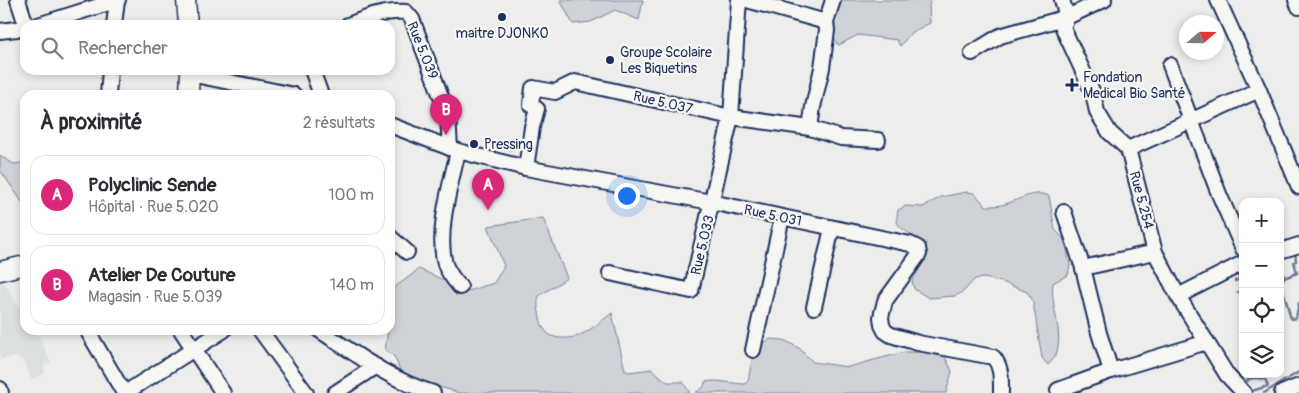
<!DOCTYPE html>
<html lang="fr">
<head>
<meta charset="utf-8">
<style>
  body { margin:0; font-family:Pangolin,sans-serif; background:#f2f2f3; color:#2b2b33 }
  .controls { position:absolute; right:15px; bottom:15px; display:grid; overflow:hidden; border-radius:10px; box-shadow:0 2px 8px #0003 }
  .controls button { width:45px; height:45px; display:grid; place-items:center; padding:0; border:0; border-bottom:1px solid #e1e1e2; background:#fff; color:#2b2b33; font:25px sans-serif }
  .compass { position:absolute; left:1179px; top:15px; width:45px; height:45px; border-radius:50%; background:#fff; box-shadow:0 2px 8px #0003; rotate:70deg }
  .you { position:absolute; left:626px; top:195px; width:18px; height:18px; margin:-12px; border:4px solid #fff; border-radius:50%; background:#1a73e8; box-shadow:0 0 0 8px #1a73e833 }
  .badge { display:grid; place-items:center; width:32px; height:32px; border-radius:50%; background:#db2777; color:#fff; font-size:16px; font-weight:700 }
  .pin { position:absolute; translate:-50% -41px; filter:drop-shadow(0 1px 2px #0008) }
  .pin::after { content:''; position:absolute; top:26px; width:18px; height:15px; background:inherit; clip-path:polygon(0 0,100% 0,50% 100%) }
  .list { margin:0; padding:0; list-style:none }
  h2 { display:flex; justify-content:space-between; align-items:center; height:65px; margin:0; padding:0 20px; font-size:21px }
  h2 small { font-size:16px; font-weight:400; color:#7c7c81 }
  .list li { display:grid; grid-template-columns:32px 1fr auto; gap:15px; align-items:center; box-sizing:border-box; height:80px; margin:0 10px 10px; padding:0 10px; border:1px solid #e1e1e2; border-radius:15px }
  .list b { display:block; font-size:19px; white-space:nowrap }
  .list p { margin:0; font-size:16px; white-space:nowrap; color:#7c7c81 }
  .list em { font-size:16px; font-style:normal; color:#7c7c81 }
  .icon { flex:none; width:28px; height:28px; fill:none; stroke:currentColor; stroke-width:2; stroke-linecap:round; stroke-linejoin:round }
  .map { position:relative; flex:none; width:1299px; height:393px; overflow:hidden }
  .search { position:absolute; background:#fff; box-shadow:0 2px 8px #0003; left:20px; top:20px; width:375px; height:55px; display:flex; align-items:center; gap:12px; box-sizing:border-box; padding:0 18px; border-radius:15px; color:#7c7c81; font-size:19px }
  .panel { position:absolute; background:#fff; box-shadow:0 2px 8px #0003; left:20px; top:90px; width:375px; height:245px; border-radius:15px }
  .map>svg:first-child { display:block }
  .built { fill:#dde0e1 }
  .green { fill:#ced2d7; stroke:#74809a }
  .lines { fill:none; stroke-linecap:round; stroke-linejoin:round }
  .stream { stroke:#6e7a96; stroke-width:2.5 }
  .minor-casing { stroke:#1b2f5e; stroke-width:18 }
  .major-casing { stroke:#1b2f5e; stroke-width:21 }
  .minor { stroke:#f6f6f2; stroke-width:14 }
  .major { stroke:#f6f6f2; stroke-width:18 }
  .poi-dot { fill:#1b2f5e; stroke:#f6f6f2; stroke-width:2 }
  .labels { text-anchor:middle; stroke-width:4.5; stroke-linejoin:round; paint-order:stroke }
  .poi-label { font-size:14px; fill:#1b2f5e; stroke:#f6f6f2; text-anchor:start }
  .street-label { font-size:14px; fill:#1b2f5e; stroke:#f6f6f2 }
</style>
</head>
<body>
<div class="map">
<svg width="1299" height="393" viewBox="0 0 1299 393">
  <rect width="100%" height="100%" fill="#edeeec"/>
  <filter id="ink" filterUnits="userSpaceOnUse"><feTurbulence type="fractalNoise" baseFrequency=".02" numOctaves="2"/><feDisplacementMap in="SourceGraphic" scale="10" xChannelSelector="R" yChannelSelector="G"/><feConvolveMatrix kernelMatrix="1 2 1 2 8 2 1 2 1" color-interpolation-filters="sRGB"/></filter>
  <g filter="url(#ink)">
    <!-- built -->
    <path class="built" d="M0,282L6,284L18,307L25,304V330H36L51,363L44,365L45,374L31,379L24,361L17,357L0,359Z"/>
    <!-- green -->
    <g class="green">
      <path d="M560,0H643L639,20L615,10L591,22L573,24Z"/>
      <path d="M837,0H931L929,5L930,23L911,33L900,46L897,40L858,35L839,45L837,44L831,30Z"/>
      <path d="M0,156L14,164L25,162V206L0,170Z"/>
      <path d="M966,192L974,193L986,206C991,206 997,206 1002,205C1018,201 1033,189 1049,196L1055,230L1063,238L1066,246L1070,265L1068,275L1053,283C1049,309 1071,345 1048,365L1042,358L1034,308L1032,299L1027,292L1002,282L984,278L975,279L963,292L955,296L929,298L914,289L912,281L921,266L924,249C920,245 916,240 912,236C901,226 894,228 898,210L906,206L923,207L941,197Z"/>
      <path d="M543,218L567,278L539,296C537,302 538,307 539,312C542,335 552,341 575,337C586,334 603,320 612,313L625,370L629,372L652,369L667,382H683L690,393H459L402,375L394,356L385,350L388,330H390V291L419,269L468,291L494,283L504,266L488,226Z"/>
      <path d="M771,339L784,340L799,348L813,362L848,367L904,352H939L944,355L952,371L946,393H695L704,387L705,382C715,379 734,384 745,384L748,381C752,363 751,346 771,339Z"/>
    </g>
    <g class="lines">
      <!-- stream -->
      <g class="stream">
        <path d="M1295,250L1296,261L1294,262L1297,273L1284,278L1281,282L1291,319L1296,318L1299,303"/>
        <path d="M1280,264L1284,276L1280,278"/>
        <path d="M1235,281L1242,278L1241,273L1243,271"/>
        <path d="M1238,292H1243"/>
        <path d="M1254,378L1265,379L1268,386L1252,391L1246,390L1245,383L1249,379Z"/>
        <path d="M1264,393L1299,372"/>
      </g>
      <defs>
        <g id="minor">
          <path d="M18,0L26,25"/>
          <path d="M747,0L826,22"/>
          <path d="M1062,0L1067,17L1063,28L1093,93L1097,112L1110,133L1128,149L1155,252L1178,296L1227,375L1244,393"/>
          <path d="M1218,0L1259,90L1299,187"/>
          <path d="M1296,0L1299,7"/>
          <path d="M38,25L118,0"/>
          <path d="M114,25L117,0"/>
          <path d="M348,25C366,18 386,10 406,12L412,19L448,115L450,148"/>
          <path d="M0,31L25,28"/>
          <path d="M972,53L1000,36L1067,17L1104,0"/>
          <path d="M1170,65L1219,194L1243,249"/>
          <path d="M312,70L321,95"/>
          <path d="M190,74L294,95"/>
          <path d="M108,95L110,70"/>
          <path d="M390,125L458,151L526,168L711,202L910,244L918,248L919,254L885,301L881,317L882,325L885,331L891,335L918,343L993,357C1002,366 1001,381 1001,393"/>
          <path d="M810,128L813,107L822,68L827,30L826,22L833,0"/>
          <path d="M1128,149L1259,90"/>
          <path d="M458,151C451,184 436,231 445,264C448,273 454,280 460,287"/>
          <path d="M526,168L532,127L537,109L531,105L533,88L555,92L575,82L731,117L810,128L841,138L878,140"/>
          <path d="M1064,212L1083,268"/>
          <path d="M390,237L407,252"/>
          <path d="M1280,251L1299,245"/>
          <path d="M610,273L691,291L731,117L739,0"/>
          <path d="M1178,296L1243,263"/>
          <path d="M814,307L832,228"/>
          <path d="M87,330L124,393"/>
          <path d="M181,330L223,393"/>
          <path d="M260,330L306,393"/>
          <path d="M319,330C354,353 392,381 433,393"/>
          <path d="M753,350L782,217"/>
          <path d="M1111,371L1099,333L1083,268L1155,252"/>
          <path d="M0,389L1,393"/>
          <path d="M1058,390L1111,371L1207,342"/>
          <path d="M125,393L224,330"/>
          <path d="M335,393L376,366"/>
          <path d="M1282,393L1299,386"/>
        </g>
        <g id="major">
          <path d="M186,0L188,25"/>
          <path d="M189,95L190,70"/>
          <path d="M0,271L25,265"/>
        </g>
      </defs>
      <!-- minor casing -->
      <use href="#minor" class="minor-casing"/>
      <!-- major casing -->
      <use href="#major" class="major-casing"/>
      <!-- minor -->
      <use href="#minor" class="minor"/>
      <!-- major -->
      <use href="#major" class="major"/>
    </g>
  </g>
  <!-- markers -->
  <g class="poi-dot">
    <circle cx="502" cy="17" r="5"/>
    <circle cx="610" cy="60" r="5"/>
    <path d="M1069.5 77.5h5v5h5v5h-5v5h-5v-5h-5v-5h5z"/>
    <circle cx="474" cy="144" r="5"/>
  </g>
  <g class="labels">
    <!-- poi labels -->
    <g class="poi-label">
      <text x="502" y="38" text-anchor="middle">maitre DJONKO</text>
      <text x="620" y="57">Groupe Scolaire<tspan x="620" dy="16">Les Biquetins</tspan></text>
      <text x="1083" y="82">Fondation<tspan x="1083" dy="16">Medical Bio Santé</tspan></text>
      <text x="484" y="149">Pressing</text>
    </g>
    <!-- street labels -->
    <g class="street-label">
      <text transform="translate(423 50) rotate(68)" y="5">Rue 5.039</text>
      <text transform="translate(663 102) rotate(13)" y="5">Rue 5.037</text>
      <text transform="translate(1142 200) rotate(75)" y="5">Rue 5.254</text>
      <text transform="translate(773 215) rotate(12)" y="5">Rue 5.031</text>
      <text transform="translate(702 245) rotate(-77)" y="5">Rue 5.033</text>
    </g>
  </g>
</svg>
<div class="controls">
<button>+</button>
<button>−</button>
<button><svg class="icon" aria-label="locate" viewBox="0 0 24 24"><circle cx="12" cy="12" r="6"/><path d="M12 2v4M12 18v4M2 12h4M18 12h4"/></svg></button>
<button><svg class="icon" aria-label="layers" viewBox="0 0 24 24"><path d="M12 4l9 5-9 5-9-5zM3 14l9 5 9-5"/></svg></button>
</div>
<svg class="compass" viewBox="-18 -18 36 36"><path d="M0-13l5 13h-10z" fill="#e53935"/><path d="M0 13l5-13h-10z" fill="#7c7c81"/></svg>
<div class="you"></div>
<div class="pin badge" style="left:488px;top:210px">A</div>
<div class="pin badge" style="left:446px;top:135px">B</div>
<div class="search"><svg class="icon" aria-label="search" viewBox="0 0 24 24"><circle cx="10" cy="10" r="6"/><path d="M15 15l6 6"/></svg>Rechercher</div>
<section class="panel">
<h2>À proximité<small>2 résultats</small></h2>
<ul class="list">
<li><span class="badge">A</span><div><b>Polyclinic Sende</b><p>Hôpital · Rue 5.020</p></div><em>100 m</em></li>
<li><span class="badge">B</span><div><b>Atelier De Couture</b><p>Magasin · Rue 5.039</p></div><em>140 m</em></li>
</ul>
</section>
</div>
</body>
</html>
